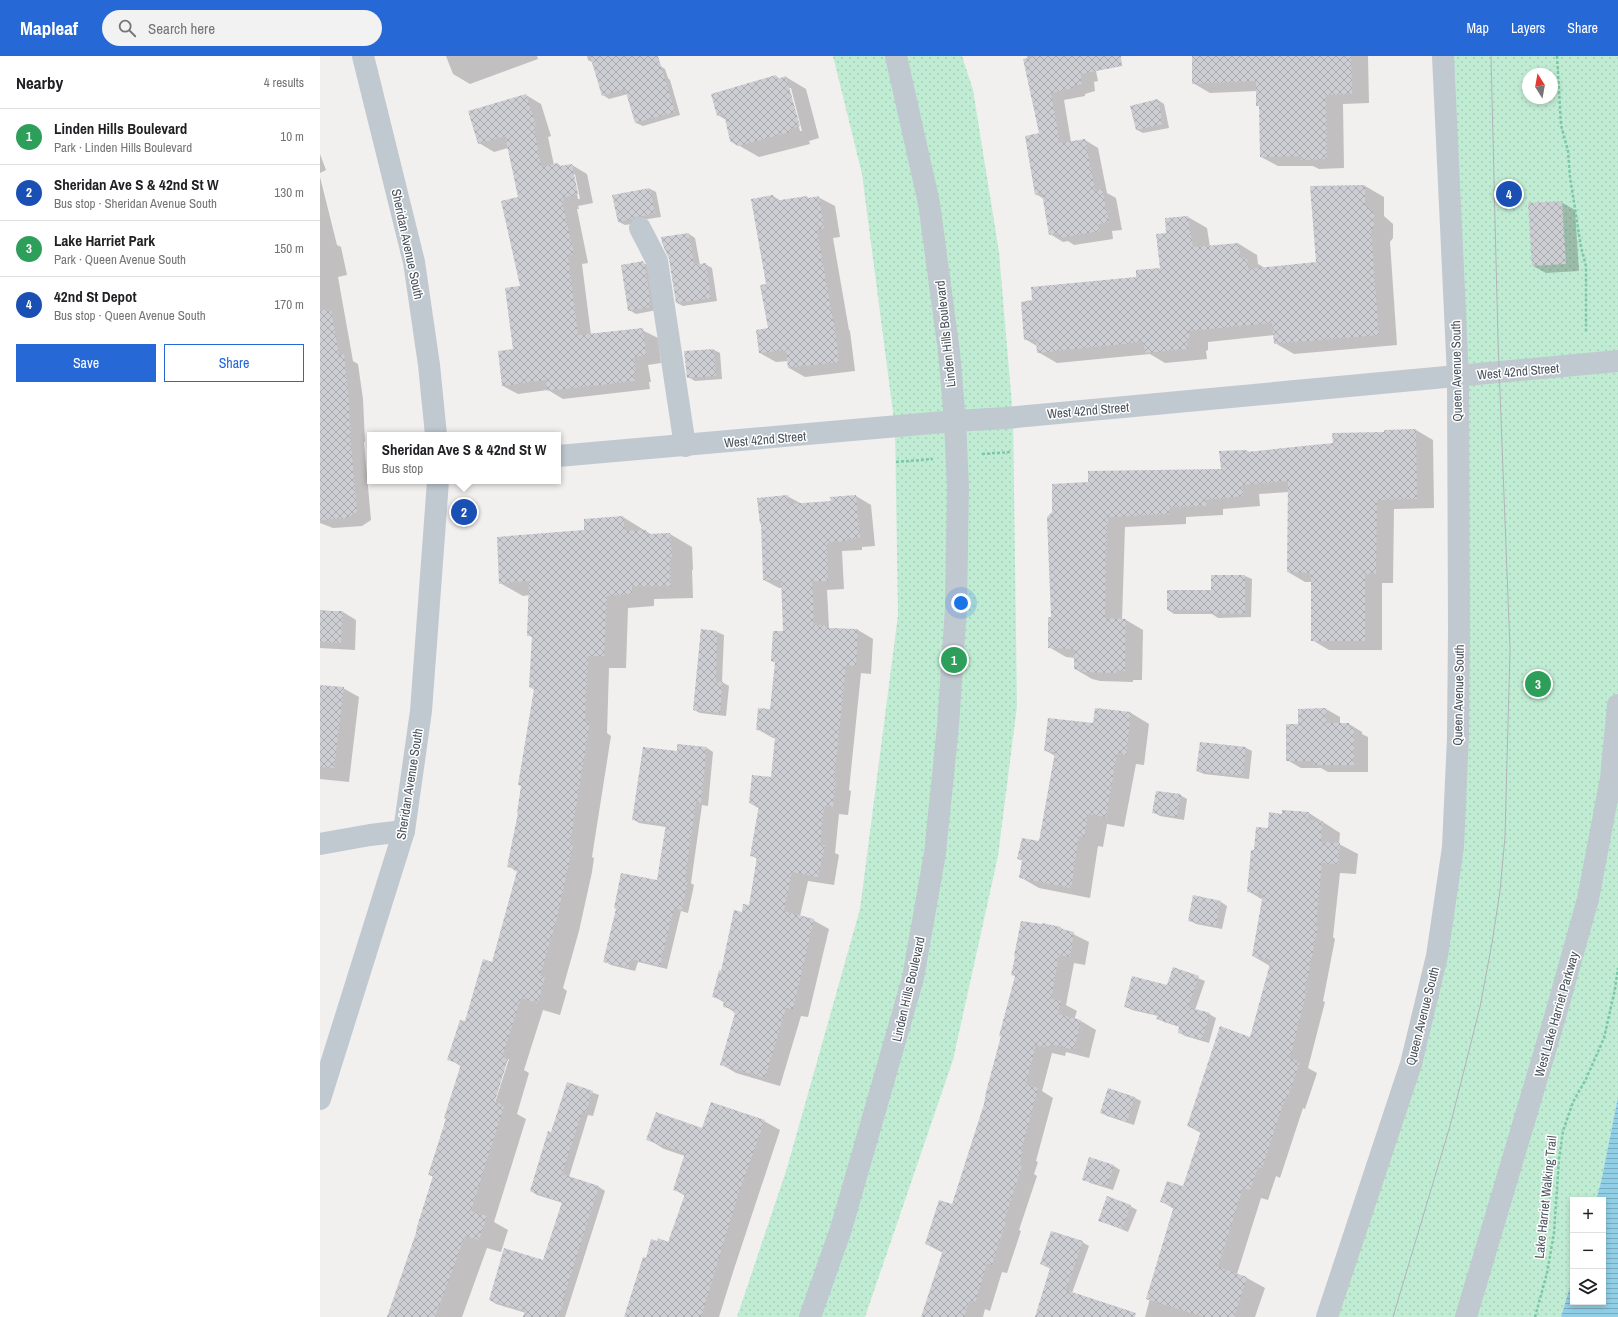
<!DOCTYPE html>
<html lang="en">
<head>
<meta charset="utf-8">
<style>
  body { margin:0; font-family:"Archivo Narrow",sans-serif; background:#f2f2f2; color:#202124 }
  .controls { position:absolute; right:12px; bottom:12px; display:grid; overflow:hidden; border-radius:0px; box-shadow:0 2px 6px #0003 }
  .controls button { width:36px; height:36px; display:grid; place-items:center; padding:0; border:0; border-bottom:1px solid #e0e0e0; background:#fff; color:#202124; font:20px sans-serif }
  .compass { position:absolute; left:1202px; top:12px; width:36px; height:36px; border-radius:50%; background:#fff; box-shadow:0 2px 6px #0003; rotate:349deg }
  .you { position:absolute; left:641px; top:547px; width:14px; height:14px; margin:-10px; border:3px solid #fff; border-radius:50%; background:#1a73e8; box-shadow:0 0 0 6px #1a73e833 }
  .badge { display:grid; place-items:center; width:26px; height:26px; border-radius:50%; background:#2568d6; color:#fff; font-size:13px; font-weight:700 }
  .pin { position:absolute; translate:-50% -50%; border:2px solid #fff; box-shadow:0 1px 4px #0006 }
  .popup { position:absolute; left:47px; top:376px; width:194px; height:52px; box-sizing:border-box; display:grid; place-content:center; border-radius:0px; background:#fff; filter:drop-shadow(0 1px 3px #0005); font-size:13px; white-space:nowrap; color:#757577 }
  .popup b { font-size:15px; color:#202124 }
  .popup::after { content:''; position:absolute; left:50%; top:100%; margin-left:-8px; border:8px solid transparent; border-top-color:#fff }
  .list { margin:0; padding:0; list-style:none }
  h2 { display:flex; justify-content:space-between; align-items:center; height:52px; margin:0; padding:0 16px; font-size:17px }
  h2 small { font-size:13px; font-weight:400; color:#757577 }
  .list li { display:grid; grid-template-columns:26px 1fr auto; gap:12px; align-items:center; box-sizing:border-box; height:56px; padding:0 16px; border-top:1px solid #e0e0e0 }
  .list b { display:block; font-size:15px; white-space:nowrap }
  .list p { margin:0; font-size:13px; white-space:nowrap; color:#757577 }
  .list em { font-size:13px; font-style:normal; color:#757577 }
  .actions { display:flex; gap:8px; padding:12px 16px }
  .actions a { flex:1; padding:9px 0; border:1px solid #2568d6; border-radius:0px; text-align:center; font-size:14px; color:#2568d6 }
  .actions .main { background:#2568d6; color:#fff }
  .icon { flex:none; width:22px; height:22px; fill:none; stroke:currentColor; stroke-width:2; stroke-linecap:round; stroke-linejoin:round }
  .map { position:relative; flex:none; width:1298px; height:1261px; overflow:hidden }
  header { display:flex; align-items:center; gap:24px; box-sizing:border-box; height:56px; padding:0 20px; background:#2568d6; color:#fff }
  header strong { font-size:19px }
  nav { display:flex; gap:22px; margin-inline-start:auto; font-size:14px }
  .search { width:280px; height:36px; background:#f2f2f2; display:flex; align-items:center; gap:10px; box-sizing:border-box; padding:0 14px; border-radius:22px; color:#757577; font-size:15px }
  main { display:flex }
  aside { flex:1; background:#fff }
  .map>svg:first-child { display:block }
  .park { fill:url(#park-dots); fill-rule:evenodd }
  .water { fill:url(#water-rules) }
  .shadow { fill:#0003; fill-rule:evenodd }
  .building { fill:url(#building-cross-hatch) }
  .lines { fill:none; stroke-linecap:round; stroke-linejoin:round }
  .path { stroke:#7bc8a7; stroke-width:2.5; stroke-dasharray:3 2; stroke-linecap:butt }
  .minor { stroke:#c1c9d0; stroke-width:22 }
  .tram { stroke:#b2b4b9; stroke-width:1 }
  .labels { text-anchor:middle; stroke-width:3; stroke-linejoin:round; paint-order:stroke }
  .street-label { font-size:13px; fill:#48515b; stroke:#fff }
</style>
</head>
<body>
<header>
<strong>Mapleaf</strong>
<div class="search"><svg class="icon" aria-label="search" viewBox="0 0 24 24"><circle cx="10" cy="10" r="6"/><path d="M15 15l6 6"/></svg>Search here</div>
<nav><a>Map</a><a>Layers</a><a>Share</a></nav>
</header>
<main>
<aside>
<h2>Nearby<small>4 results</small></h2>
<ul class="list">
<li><span class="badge" style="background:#2e9e5b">1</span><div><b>Linden Hills Boulevard</b><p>Park · Linden Hills Boulevard</p></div><em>10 m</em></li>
<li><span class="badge" style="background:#1a4fb4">2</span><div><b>Sheridan Ave S &amp; 42nd St W</b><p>Bus stop · Sheridan Avenue South</p></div><em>130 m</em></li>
<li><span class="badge" style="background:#2e9e5b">3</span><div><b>Lake Harriet Park</b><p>Park · Queen Avenue South</p></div><em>150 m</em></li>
<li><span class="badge" style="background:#1a4fb4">4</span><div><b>42nd St Depot</b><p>Bus stop · Queen Avenue South</p></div><em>170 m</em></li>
</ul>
<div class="actions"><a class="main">Save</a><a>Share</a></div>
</aside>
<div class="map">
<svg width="1298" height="1261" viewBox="0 0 1298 1261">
  <defs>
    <pattern id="park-dots" width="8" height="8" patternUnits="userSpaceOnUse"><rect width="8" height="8" fill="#c1ecd4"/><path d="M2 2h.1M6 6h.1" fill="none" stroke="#a7ccb8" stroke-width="1.8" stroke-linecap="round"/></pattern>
    <pattern id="water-rules" width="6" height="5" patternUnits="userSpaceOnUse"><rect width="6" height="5" fill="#91cfe6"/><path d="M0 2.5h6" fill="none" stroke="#78aabd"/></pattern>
    <pattern id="building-cross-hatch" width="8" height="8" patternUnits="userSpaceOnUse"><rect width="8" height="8" fill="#ccced3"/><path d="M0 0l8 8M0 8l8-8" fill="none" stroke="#a8aaae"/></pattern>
  </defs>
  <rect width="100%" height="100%" fill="#f2efef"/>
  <!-- park -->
  <g class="park">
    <path d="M513,0H642L653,34L679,196L693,361L697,650L678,800L633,1004L545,1261H417L467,1112L540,853L578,559L575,372L542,118Z"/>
    <path d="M1123,0H1298V1041L1281,1126L1276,1144H1253V1220L1241,1261H1007L1057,1112L1133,791ZM1208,18H1232V42H1208Z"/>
  </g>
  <!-- water -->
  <path class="water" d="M1298,1041V1261H1241L1253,1220V1246H1283V1144H1276L1281,1126Z"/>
  <!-- shadow -->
  <g class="shadow">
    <path d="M126,0H217L218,3L150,28L133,18Z"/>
    <path d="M267,0H298L339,9L345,13L348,22L350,24L360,59L323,70L316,67L308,38L289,43L283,39L274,7L268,4Z"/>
    <path d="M707,0H773L778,25L774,26L775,35L765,38V40L744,44L751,86L765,84L778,92L787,137L796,142L802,174L792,175L793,183L754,189L748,185L743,186L730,178L724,143L716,138L720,78Z"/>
    <path d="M873,0H1048L1049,47L1023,48L1024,112L999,113L993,110H958L941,101L940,51L937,49V35L890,37L873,27Z"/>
    <path d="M456,20L460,23L466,21L486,33L499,82L489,85L490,88L439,101L411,85L406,64L398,59ZM469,32H471L482,75H480Z"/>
    <path d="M206,39L221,48L231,80L228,81L234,109L238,108L242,111L252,109L267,118L273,147L258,150L259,153H257L268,207L262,208L271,279L322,274L338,282L341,307L328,309L331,326H329L330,333L243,343L228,334L198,338L183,330L194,294L201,231L199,141L188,92L174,96L159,87ZM253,118H255L260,143H258Z"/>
    <path d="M838,44L844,48L849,72L823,77L817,74Z"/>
    <path d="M0,98L6,114L0,117Z"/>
    <path d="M0,121L17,189L21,191L27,219L18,221L33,305L38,308L43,343L45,386H44L51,464L42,470L13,472L0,467Z"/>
    <path d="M1045,130L1064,141V160L1073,168V182L1070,186L1077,289L974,298L955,287L954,279L888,286V294L886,295L887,303L845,307L830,298L737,307L718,296L717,290L705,283L817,222L841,213L847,177L868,161L887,172L890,191L919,188L937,199L938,208L945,212L997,207Z"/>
    <path d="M330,133L336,136L341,161L321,164L318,167L305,169L299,166Z"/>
    <path d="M453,140L461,145L487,141L490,143L498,141L515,150L520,181L513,182L529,274L530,275L535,315L485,321L469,312V305L456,306L440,297L449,273L447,229Z"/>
    <path d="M1241,146L1255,154L1259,215L1226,217L1213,210Z"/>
    <path d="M369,178L375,182L380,209L385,208L392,212L397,245L363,250L357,247Z"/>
    <path d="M323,207L330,210L337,254L316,258L309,254Z"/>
    <path d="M394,294L400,297L402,323L375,325L368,321Z"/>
    <path d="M1096,374L1113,384L1114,452L1074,453L1073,527H1062V594H1009L992,584V526H985L968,516L969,436L939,438L940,450L903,453V459L866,461V468L805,471L802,564H806L823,574L822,624H813V626L780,625L772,623L755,613V602L746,601L729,591L732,562L769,427L902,414L927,395L930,396L1014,388L1064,377Z"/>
    <path d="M467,440L482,448L512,446L536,440L551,449L555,490L542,491V494L522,495L524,533L507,534L509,572L538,574L553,583L551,618L541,617L529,734L531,735L528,759L519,758L515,797L519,799L514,829L488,825L480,860L493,864L509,873L488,961L481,960L460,1030L416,1017L401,1008L416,957L404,950L405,947L393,940L422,857L430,850L437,803L431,799L440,753L430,747L452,722L456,682H453L437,673L451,654L456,607L452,605L464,576L462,532H459L444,524Z"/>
    <path d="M303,461L332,479L350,478L372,491L373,514H372L373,542L334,543V550L308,552L306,612H289L287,677L291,680L272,801L274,802L272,816L259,875L243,932L247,935L240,959L223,954L204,1014L209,1017L197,1058L206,1063L174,1166L188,1174L181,1196L167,1192L142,1261H68L98,1174L113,1121L109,1118L142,1011L129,1003L173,907L198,816L188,810L199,757L215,634L210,631L213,582L208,579L210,539L203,540L180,527L265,475V464ZM186,1003H189L174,1050L172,1049Z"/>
    <path d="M892,520H925L932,523L931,561L898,562L892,558H854L848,554L892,535Z"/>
    <path d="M0,554L23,556L36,564L35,594L0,592Z"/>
    <path d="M381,575L397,576L404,579L402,626L409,630L406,660L380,657L374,654Z"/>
    <path d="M0,630L23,632L39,641L29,726L0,723Z"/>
    <path d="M1006,653L1020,661V668H1029L1042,676V678L1048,681V716H1008L1001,712H981L967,704L979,669V654Z"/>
    <path d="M811,657L829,668L824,709L816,708L804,771L787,768L783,791L778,790L770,842L719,832L700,821L703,805L698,802L720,786L735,700L725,694L774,668Z"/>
    <path d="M358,689L387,692L393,696L388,750L382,749L371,827L374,829L368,857L361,855L347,913L318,906L315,915L291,909L284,905L338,825L346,771L319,767L313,763L357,697Z"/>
    <path d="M926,692L932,695L929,723L884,718L877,715Z"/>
    <path d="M860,739L867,743L864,764L840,760L833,756Z"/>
    <path d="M989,757L1020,777L1019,788L1038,798L1036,818L1020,817L1013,881L1015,883L1003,945L1005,946L988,1012L997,1017L985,1053L983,1052L960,1122L956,1120L948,1144L941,1142L917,1218L927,1222L945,1232L935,1261H825L854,1153L841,1145L864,1131L881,1077L868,1070L931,982L950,910L933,900L943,844L928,835L935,795L949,773L962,759Z"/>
    <path d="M901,846L907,850L902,873L876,868L869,864Z"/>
    <path d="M741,872L769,886L765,909L754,907L746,949L757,955L754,964L761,965L776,974L769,1002L746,996L745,1000L732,997L722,1035L733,1042L716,1105L718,1106L714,1118L717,1120L699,1174L701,1175L687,1217L682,1216L670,1255L665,1253L663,1261H602L623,1197L606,1188L633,1149Z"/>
    <path d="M853,912L885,925L875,954L889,958L896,962L889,987L865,980L859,976L860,971L844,966L838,963V960L812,954L806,951L847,930Z"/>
    <path d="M248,1027L279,1039L273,1060L268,1059L249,1121L279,1131L285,1135L245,1261H204L206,1257L176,1248L170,1244L224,1206L243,1147L217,1139L211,1135L232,1077Z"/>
    <path d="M788,1033L815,1042L821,1045L814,1069L787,1060L781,1056Z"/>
    <path d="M444,1065L460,1074L414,1213L399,1261H305L326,1203L349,1187L365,1140L354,1133L365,1100L344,1093L328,1083L383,1073Z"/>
    <path d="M770,1102L794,1110L800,1114L793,1134L770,1127L763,1123Z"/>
    <path d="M810,1150L817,1154L808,1176L779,1164Z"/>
    <path d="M762,1186L769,1190L752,1237L784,1261H716L731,1213L721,1208Z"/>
  </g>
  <!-- building -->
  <g class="building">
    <path d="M270,0H338L355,56L315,67L305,33L282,40Z"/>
    <path d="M716,0H801L802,10L761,18L762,28L752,30L753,32L731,37L740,87L765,83L775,134L782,133L789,166L779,168L780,175L740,182L739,177L729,179L722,138L715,139L705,80L719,77L703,3Z"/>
    <path d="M872,0H1031L1032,38L1006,39L1007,103L981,104V100L940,101L939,50H936V25L872,28Z"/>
    <path d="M456,19L457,23L466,20L480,70L469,73L470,76L418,90L410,85L404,58L397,60L391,38Z"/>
    <path d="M206,38L216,71L214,72L221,111L238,107L239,110L252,108L258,138L243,142L244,144L242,145L254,198L248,200L258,279L323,272L326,299L314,301L316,318H314L315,325L227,335L226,324L182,330L178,295L193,293L185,232L200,230L181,145L198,141L185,80L158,88L148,55Z"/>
    <path d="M838,43L843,68L816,74L810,50Z"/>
    <path d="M1045,129V148L1054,157V171L1051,175L1059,279L954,288L952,267L869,275L870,284H867L868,293L825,297L824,288L823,289L822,286L717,297L716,283L704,284L701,246L712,244L711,231L816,221V214L840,212L836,178L846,177L845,162L868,160L873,191L919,187L920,202L927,201L928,213L996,206L990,130Z"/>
    <path d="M330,132L335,158L315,161L312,163L298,166L292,139Z"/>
    <path d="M453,139L454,145L487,140L488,142L499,140L504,172L497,174L513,265H514L519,306L468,312L466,294L439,297L436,274L448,272L440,229L446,228L431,143Z"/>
    <path d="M1242,145L1246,208L1212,210L1208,147Z"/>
    <path d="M369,177L374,209L386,207L391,242L356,247L349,203L342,187L341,181Z"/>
    <path d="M323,205L325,209L331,251L308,255L301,209Z"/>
    <path d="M0,254H11L19,299L24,298L28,334L31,378H30L37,456L27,462L0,464Z"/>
    <path d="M394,293L396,320L367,322L364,295Z"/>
    <path d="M1096,373L1097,443L1057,444L1056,518H1045V585H991V517L967,516L968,425L922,429L923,440L886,444V450L850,451L849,458L788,461V467H787L785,562L806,563L805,615L797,614L796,617L762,616L763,614L754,613V593L728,592V561H731L727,461L732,456V428L768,426V415L901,413L899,395L927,394V396L1013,387L1012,377L1064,376V374Z"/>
    <path d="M468,439L469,448L511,445L510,441L536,439L540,482L527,483V485L507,487L508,525H492L494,569H506V572L538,573L536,610L526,609L514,725H516L513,751L504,750L500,789H505L498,821L472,816L464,855L494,863L473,953L466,952L445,1022L400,1009L415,957H413L414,953L403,951L404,944L392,941L399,914L401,915L414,854L422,856L423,848L429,849L437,801L430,800L439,749L429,747L432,719L451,721L455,681L449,680L450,675L436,674L438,652L450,653L455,606L451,605L453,575H463L461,524H443L441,468H440L437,442Z"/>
    <path d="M303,460L305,475L326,474L327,478L350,477L352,501H350L351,530H312V538L287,540L284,600H268L265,665L270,666L250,788L253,789L250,803L237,862L220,920L225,921L218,947L201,942L182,1001L188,1003L175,1045L184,1050L151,1155L167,1160L159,1184L145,1180L115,1261H67L97,1174H96L113,1120L108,1119L126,1063L124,1062L141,1008L127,1004L140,964L145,965L163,903L172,906L197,815H194L195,812L187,811L198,757H197L201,730L198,729L214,633L209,631L212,580H207L209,525L179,528L177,481L264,474V463Z"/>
    <path d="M891,519H925V558H891V555L847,554V534H891Z"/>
    <path d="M0,555H23L21,587L0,586Z"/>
    <path d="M381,573L397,575L396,625L403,626L400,657L373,654Z"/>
    <path d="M0,629L24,631L14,712L0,711Z"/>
    <path d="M775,652L811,656L806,699L797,698L786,761L768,758L764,781L759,780L751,832L699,822L702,804L697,803L702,782L719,785L735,696L724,695L728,662L773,667Z"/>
    <path d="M1006,652V667H1029V672H1034V709H994L993,705H966V668H978V653Z"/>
    <path d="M880,686L926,691L923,720L876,715Z"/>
    <path d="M357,688L387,691L381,747L376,746L365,824H368L362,854L354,852L340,910L311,903L309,912L283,906L296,853L294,852L301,817L337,824L346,768L312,764L323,691L357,695Z"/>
    <path d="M836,735L861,738L857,761L832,757Z"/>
    <path d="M962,754L989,756L988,764L1003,765L1001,785L1020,787L1018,808L1002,807L996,871H998L985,934H987L970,1002L980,1006L967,1043L965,1042L942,1112L938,1111L930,1134L923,1132L898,1211L927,1221L914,1261H884L826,1243L854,1150L840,1146L847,1125L863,1130L881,1075L867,1070L900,970L930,981L951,904L932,900L943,838L927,836L931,794H934L936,771L948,772L949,756L962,758Z"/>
    <path d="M873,839L901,845L896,870L868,865Z"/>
    <path d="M701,865L722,868V867L741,871V873L754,876L750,901L739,899L731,943L741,945L738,958L761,964L754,994L731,988L730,992L716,989L706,1028L718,1032L701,1096H703L699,1109L702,1110L684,1165H686L672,1209L667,1207L655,1247L649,1245L644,1261H601L623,1194L605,1188L619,1144L632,1148L664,1048L666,1036L681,980H679L695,920L691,919L695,901L694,900Z"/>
    <path d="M853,911L879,920L868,951L890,957L882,984L858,977L859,970L836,963L838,959L804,951L812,920L847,929Z"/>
    <path d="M247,1026L273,1035L266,1057L262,1056L242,1118L279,1130L243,1243H245L238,1261H203L205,1255L169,1244L184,1192L223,1204L242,1146L210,1135L228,1075L231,1076Z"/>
    <path d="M788,1032L815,1041L807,1066L780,1057Z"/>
    <path d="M391,1046L445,1064L419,1136L381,1261H304L323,1201L326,1202L331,1183L337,1185L338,1182L348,1186L365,1138L353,1134L365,1097L326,1084L336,1056L382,1072Z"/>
    <path d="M769,1101L794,1109L787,1131L762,1124Z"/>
    <path d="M787,1140L811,1149L802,1173L778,1165Z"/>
    <path d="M731,1175L763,1185L746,1234L816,1257L815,1261H715L730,1212L720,1208Z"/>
  </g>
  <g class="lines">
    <!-- path -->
    <g class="path">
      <path d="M1237,0L1241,69L1248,95L1250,121L1261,191L1266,210V277"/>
      <path d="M662,398L691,396"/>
      <path d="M576,406L613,403"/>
      <path d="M1215,1261L1227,1217L1234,1177L1239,1103L1243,1075L1253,1046L1266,1023L1284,982L1295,933L1298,912"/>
    </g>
    <!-- minor -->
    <g class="minor">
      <path d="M43,0L94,206L109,309L116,379"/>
      <path d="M320,172L337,205L365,390"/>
      <path d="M238,400L635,365L686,362L1298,305"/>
      <path d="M0,788L50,779L84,775"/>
      <path d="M0,1043L84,775L101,655L118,425"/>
      <path d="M490,1261L521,1173L593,922L615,797L628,670L636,551L638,431L635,365L629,296L609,147L576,0"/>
      <path d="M1007,1261L1091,1008L1117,900L1133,791L1138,681L1139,575L1138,320L1123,0"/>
      <path d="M1146,1261L1235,961L1268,843L1291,722L1298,649"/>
    </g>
    <!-- tram -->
    <path class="tram" d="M1073,1261L1130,1070L1160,951L1172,887L1180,835L1185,781L1190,593L1178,285L1171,0"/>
  </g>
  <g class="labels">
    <!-- street labels -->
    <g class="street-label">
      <text transform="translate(88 188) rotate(78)" y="5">Sheridan Avenue South</text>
      <text transform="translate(625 278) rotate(-96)" y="5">Linden Hills Boulevard</text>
      <text transform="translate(1136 315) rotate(-91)" y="5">Queen Avenue South</text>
      <text transform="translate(1198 315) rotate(-5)" y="5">West 42nd Street</text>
      <text transform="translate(768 354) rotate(-5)" y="5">West 42nd Street</text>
      <text transform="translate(445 383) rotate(-5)" y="5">West 42nd Street</text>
      <text transform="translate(1138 639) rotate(-89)" y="5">Queen Avenue South</text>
      <text transform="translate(89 728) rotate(-81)" y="5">Sheridan Avenue South</text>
      <text transform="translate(588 933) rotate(-77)" y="5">Linden Hills Boulevard</text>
      <text transform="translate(1236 958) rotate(-74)" y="5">West Lake Harriet Parkway</text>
      <text transform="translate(1102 960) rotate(-76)" y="5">Queen Avenue South</text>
      <text transform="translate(1225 1141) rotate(-84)" y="5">Lake Harriet Walking Trail</text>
    </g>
  </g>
</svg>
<div class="controls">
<button>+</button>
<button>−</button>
<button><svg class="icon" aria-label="layers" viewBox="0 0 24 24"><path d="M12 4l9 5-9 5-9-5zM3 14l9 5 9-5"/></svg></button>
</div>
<svg class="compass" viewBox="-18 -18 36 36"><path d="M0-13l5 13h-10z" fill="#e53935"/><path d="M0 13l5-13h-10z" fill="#757577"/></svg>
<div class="you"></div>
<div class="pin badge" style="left:634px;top:604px;background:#2e9e5b">1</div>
<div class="pin badge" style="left:144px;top:456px;background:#1a4fb4">2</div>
<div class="popup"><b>Sheridan Ave S &amp; 42nd St W</b>Bus stop</div>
<div class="pin badge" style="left:1218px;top:628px;background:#2e9e5b">3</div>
<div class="pin badge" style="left:1189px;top:138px;background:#1a4fb4">4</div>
</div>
</main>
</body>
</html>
